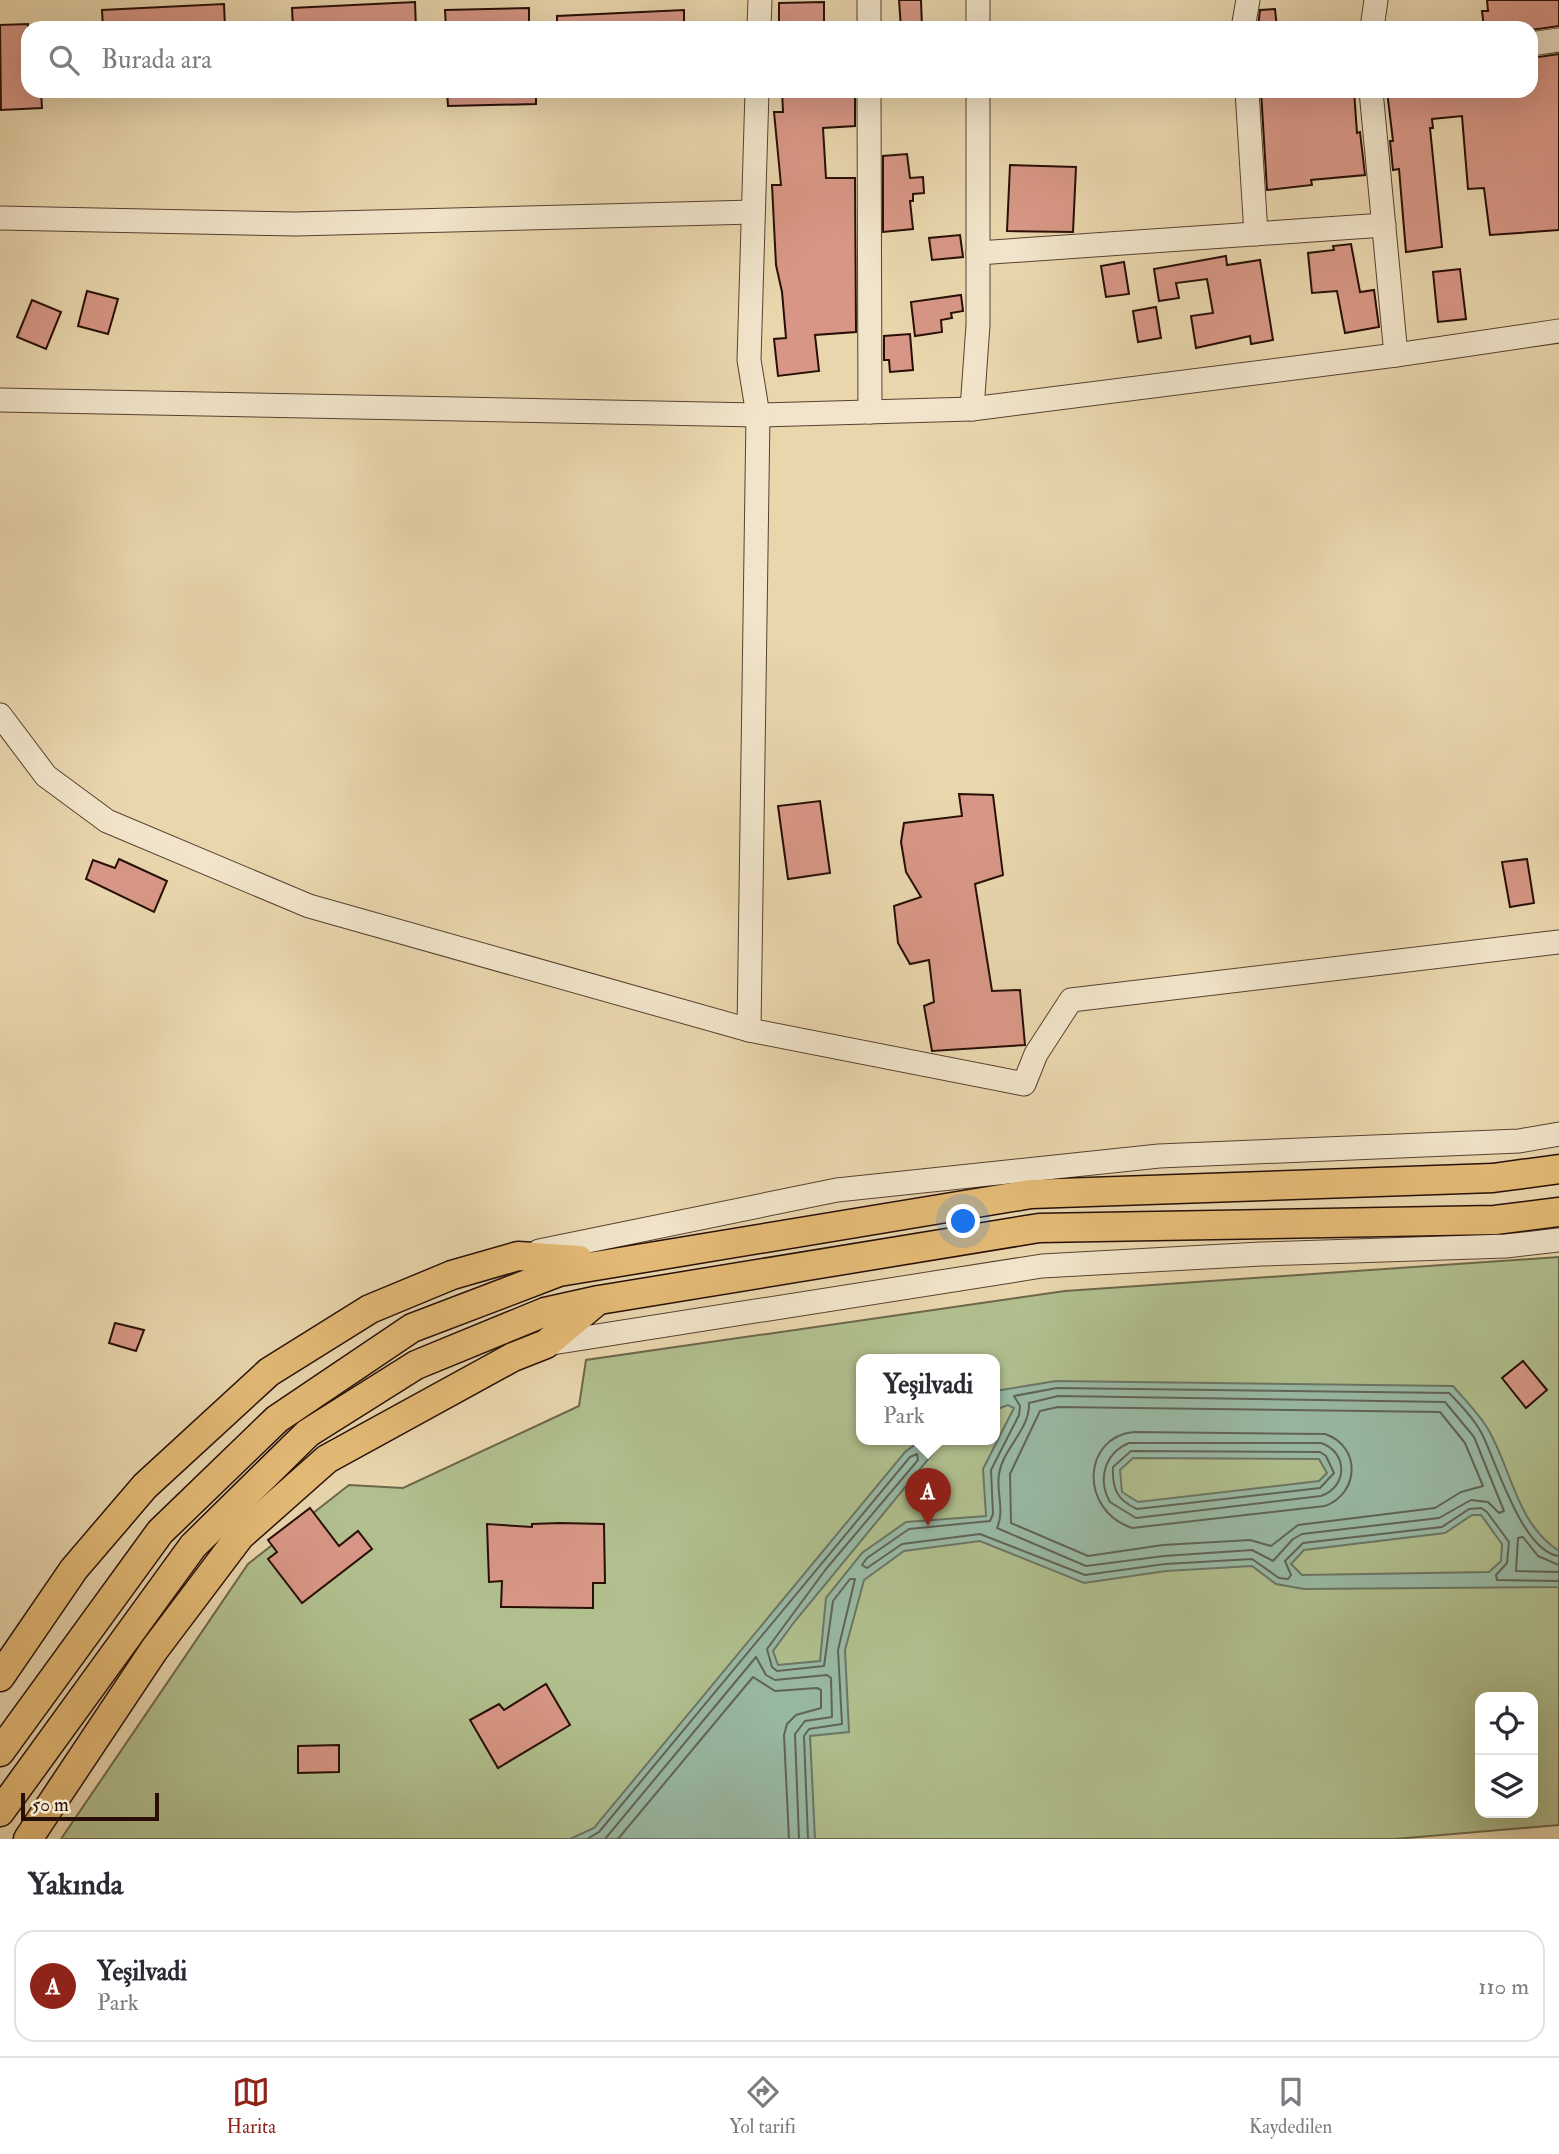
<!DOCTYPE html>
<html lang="tr">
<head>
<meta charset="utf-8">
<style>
  body { margin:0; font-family:"IM FELL Double Pica",serif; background:#f7f7f7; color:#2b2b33 }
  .controls { position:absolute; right:21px; bottom:21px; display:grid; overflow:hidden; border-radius:14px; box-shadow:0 7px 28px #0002 }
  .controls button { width:63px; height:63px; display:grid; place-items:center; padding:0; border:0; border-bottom:2px solid #e1e1e2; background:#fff; color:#2b2b33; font:35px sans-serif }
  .scale { position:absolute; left:21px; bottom:18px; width:138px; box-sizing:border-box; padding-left:7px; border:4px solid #270f06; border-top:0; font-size:19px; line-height:24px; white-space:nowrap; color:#270f06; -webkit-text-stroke:5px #f1e4ca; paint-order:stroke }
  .you { position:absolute; left:964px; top:1222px; width:24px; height:24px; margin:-18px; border:5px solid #fff; border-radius:50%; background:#1a73e8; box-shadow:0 0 0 10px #1a73e833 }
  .badge { display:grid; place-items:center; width:46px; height:46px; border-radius:50%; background:#8f2418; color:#fff; font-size:23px; font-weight:700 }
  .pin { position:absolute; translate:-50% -58px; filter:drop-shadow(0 2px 4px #0008) }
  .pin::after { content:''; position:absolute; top:37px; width:24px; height:21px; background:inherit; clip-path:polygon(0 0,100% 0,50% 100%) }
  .popup { position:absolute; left:856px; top:1354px; width:144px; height:91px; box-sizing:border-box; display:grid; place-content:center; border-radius:14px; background:#fff; filter:drop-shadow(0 2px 5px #0005); font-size:23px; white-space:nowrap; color:#7c7c81 }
  .popup b { font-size:26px; color:#2b2b33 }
  .popup::after { content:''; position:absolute; left:50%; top:100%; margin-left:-14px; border:14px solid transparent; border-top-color:#fff }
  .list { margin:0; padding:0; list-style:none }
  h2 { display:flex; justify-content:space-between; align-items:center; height:91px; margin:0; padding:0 28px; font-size:30px }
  h2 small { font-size:23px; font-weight:400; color:#7c7c81 }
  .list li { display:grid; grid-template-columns:46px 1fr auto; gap:21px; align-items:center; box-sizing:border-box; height:112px; margin:0 14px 14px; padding:0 14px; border:2px solid #e1e1e2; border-radius:21px }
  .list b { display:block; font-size:26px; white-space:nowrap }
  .list p { margin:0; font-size:23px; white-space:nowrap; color:#7c7c81 }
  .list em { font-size:23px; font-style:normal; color:#7c7c81 }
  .icon { flex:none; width:38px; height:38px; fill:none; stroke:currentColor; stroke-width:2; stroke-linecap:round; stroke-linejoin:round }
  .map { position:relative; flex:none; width:1559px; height:1839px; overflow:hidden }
  .search { position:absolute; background:#fff; box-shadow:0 7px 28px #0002; left:21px; right:21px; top:21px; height:77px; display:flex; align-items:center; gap:18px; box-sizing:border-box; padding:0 24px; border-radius:21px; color:#7c7c81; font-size:26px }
  .sheet { height:217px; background:#fff }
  nav { display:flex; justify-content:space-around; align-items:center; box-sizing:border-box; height:98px; border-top:2px solid #e1e1e2; background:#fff; font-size:19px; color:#7c7c81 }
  nav a { display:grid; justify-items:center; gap:4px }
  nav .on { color:#8f2418 }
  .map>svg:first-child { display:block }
  .green { fill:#b1bf8e; stroke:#6c674a; stroke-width:2; fill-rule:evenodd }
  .water { fill:#99baa5; stroke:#6b7665; stroke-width:2; fill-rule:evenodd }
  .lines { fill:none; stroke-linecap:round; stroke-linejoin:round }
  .shore { stroke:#606456; stroke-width:2 }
  .building { fill:#d89786; stroke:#270f06; stroke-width:2 }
  .minor-casing { stroke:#584130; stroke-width:25 }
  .major-casing { stroke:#270f06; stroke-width:31 }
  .minor { stroke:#f1e4ca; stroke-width:23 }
  .major { stroke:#e4bb76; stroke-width:28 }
</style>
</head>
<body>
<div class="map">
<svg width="1559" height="1839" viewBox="0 0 1559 1839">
  <rect width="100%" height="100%" fill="#e9d6ad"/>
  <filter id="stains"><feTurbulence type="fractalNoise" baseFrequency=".00286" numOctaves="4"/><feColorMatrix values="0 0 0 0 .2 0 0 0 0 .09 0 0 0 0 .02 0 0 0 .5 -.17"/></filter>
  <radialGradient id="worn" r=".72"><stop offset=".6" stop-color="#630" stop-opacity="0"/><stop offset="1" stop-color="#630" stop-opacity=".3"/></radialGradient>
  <!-- green -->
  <path class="green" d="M1559,1257V1825L1395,1839H61L248,1564L349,1485L403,1488L579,1406L586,1360L1065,1291ZM862,1360H995V1440H862ZM1480,1697H1533V1813H1480Z"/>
  <!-- water -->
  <path class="water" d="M1056,1381L1453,1386C1465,1400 1479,1414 1488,1429C1512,1470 1516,1523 1559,1551V1587L1304,1589L1276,1584L1252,1566L1166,1571L1084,1583L980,1541L904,1551L864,1580L845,1650L849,1732L810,1736L815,1839H570L594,1828L905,1452L921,1440H944L795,1621L773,1651L778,1665L820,1661L826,1598L862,1553L906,1522L986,1516L983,1469L1014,1408L1008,1405L995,1410V1391ZM1133,1458L1319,1459L1327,1473L1319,1481L1138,1502L1122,1492L1120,1470ZM1472,1515H1481L1502,1544L1501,1561L1489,1572L1302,1575L1291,1564L1304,1550L1445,1533Z"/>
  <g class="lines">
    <!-- shore -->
    <g class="shore">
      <path d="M1058,1396L1445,1402L1474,1437L1504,1511L1499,1513L1488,1502L1471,1500L1439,1518L1302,1534L1293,1539L1273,1561L1252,1550L1164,1556L1086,1566L997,1528C1005,1510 996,1493 999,1474C1003,1448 1030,1430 1029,1403Z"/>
      <path d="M1058,1407L1440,1412L1465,1443L1483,1486L1461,1492L1435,1508L1298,1525L1271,1546L1250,1540L1163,1545L1088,1556L1011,1523L1010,1474L1040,1411Z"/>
      <path d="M1134,1432L1325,1434C1361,1446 1360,1493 1325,1506L1132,1528C1079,1510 1082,1437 1134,1432Z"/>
      <path d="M1129,1443H1321C1348,1452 1348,1487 1321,1496L1136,1518L1110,1502C1097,1479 1105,1453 1129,1443Z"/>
      <path d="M1131,1451L1320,1452L1326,1456L1334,1473L1320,1488L1137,1509C1117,1500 1112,1489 1113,1467Z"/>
      <path d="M1559,1556C1523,1552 1497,1465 1483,1436C1476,1421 1461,1405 1449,1393L1057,1388L1014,1396L1020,1406L1019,1415L991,1470L993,1514L990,1521L909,1529L867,1558L862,1565L867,1568L902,1544L980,1534L1085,1575L1165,1564L1252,1559L1279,1578L1288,1579L1291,1575L1285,1561L1303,1543L1442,1527L1469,1509L1481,1508L1487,1512L1509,1542L1507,1563L1496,1575L1497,1580L1559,1581"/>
      <path d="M1559,1565L1538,1556L1523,1537L1518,1538L1516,1571L1559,1572"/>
      <path d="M587,1839L599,1832L910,1457L917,1454L918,1460L826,1569L767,1649L772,1667L777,1671L824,1666L833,1601L850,1579H855L838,1650L842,1724L809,1729L804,1736L808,1839"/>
      <path d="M605,1839L756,1657L766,1675L775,1680L827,1675L831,1678L832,1717L805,1721L795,1734L799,1839"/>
      <path d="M618,1839L753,1677L775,1691L817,1688L821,1690V1708L796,1715L787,1724L784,1735L789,1839"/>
    </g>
  </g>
  <!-- building -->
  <g class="building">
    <path d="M899,0H921L922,28H901Z"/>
    <path d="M1487,0H1559V26L1531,30L1484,28L1482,11H1488Z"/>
    <path d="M415,2L416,28H293L292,8Z"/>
    <path d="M824,2V28H779V3Z"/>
    <path d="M224,4L225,28H103L102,10Z"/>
    <path d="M529,8V28H446L445,10Z"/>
    <path d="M1275,9L1277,28H1258L1260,10Z"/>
    <path d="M684,10V28H557V16Z"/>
    <path d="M28,24V91H41L42,108L1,110L0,25Z"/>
    <path d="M1559,54V230L1490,235L1484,188L1468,189L1462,116L1432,119L1433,128H1430L1442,247L1406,252L1399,169L1393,170L1390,141H1393L1387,91H1531V58Z"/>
    <path d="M447,91H536V104L448,106Z"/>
    <path d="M782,91H855V126L823,128L826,178H855L856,332L815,335L819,371L778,376L774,339L786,338L782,292L776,265L772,185H781L774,112H783Z"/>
    <path d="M1261,91H1354L1357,133L1360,132L1365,175L1311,180L1312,185L1267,190Z"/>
    <path d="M907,154L910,178L923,177L924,193L913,194V201H910L913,229L883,232V156Z"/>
    <path d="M1010,165L1076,167L1073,232L1007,231Z"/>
    <path d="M960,235L963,257L932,260L929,238Z"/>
    <path d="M1351,244L1360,292L1374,290L1379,327L1345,333L1337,291L1312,293L1308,253L1334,250L1333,246Z"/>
    <path d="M1226,256L1227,265L1260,260L1273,340L1251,344L1250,336L1196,348L1191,316L1213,313L1207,279L1176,283L1179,298L1159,301L1154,269Z"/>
    <path d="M1124,262L1129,294L1106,297L1101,266Z"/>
    <path d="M1460,269L1466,319L1438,322L1433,272Z"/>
    <path d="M87,291L118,299L108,334L78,326Z"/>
    <path d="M961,295L963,311L951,313L952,318L941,320L942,332L915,336L911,302Z"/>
    <path d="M32,300L61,312L46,349L17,337Z"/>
    <path d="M1156,307L1161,338L1138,342L1133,311Z"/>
    <path d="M910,334L913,370L890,372L889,360H884V336Z"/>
    <path d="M959,794L993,795L1003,875L975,884L992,991L1020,990L1025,1045L932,1051L924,1006L934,1002L929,960L910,964L898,943L894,906L921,897L906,872L901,842L904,823L962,816Z"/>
    <path d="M820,801L830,873L788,879L778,806Z"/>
    <path d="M119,859L167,881L154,912L86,879L93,860L115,868Z"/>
    <path d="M1527,859L1534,903L1510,907L1502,862Z"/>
    <path d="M115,1323L144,1330L136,1351L109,1343Z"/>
    <path d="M1523,1361L1547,1390L1526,1408L1502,1378Z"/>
    <path d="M310,1508L339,1546L358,1531L372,1549L302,1603L268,1559L277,1552L268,1540Z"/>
    <path d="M560,1523L604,1524L605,1583H593V1608L501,1607L502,1581L489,1582L487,1524L532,1527V1524Z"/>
    <path d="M546,1684L570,1725L498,1768L470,1720L499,1704L504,1710Z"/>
    <path d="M339,1745V1772L298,1773V1746Z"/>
  </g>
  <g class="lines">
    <defs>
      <g id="minor">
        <path d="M869,0V28"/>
        <path d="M759,28L760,0"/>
        <path d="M978,28V0"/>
        <path d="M1243,28L1248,0"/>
        <path d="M1372,28L1376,0"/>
        <path d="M1531,44L1559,40"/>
        <path d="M869,91L870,412"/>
        <path d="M1247,91L1256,234"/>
        <path d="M1371,91L1396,355"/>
        <path d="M0,218L296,224L753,212"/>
        <path d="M978,253L1384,225"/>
        <path d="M0,400L758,415L972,409L1396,355L1559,331"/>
        <path d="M972,409L978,325V91"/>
        <path d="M0,715L46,776L107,821L309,906L749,1030L1024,1084L1036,1054L1071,1000L1559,942"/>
        <path d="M749,1030L758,415L749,360L757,91"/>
        <path d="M539,1251L837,1190L1159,1156L1519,1141L1559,1134"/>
        <path d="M546,1344L1042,1266L1261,1254L1506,1246L1559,1240"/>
      </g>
      <g id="major">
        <path d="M0,1677L74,1569L145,1486L269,1372L370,1309L452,1275L518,1256L579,1260"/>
        <path d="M0,1752L160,1532L277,1419L412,1328L559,1272L1031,1194L1493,1178L1559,1169"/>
        <path d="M0,1812L193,1546L308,1433L416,1365L545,1312L599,1300L1039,1228L1495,1220L1559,1212"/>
        <path d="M28,1839L154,1650L240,1536L327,1459L513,1357L546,1344L596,1302"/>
      </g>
    </defs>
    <!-- minor casing -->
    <use href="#minor" class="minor-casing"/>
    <!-- major casing -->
    <use href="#major" class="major-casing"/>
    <!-- minor -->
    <use href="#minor" class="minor"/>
    <!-- major -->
    <use href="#major" class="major"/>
  </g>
  <rect width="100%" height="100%" filter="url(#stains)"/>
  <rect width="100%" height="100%" fill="url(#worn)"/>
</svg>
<div class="controls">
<button><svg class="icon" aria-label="locate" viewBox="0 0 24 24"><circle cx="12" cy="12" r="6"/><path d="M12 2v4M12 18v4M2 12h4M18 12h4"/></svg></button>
<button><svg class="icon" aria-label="layers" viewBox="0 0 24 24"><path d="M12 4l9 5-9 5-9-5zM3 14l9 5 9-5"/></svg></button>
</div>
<div class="scale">50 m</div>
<div class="you"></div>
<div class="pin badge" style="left:928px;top:1526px">A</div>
<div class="popup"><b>Yeşilvadi</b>Park</div>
<div class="search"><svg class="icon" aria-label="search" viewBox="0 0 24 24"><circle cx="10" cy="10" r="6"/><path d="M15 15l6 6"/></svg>Burada ara</div>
</div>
<section class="sheet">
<h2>Yakında<small></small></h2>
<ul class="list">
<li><span class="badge">A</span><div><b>Yeşilvadi</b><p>Park</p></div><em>110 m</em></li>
</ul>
</section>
<nav>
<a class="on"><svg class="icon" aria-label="map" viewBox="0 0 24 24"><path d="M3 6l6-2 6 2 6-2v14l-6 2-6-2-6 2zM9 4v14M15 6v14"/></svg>Harita</a>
<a><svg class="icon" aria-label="directions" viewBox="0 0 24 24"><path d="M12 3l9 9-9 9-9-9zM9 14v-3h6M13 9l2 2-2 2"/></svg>Yol tarifi</a>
<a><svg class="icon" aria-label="saved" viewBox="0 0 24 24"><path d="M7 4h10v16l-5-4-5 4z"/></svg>Kaydedilen</a>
</nav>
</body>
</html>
